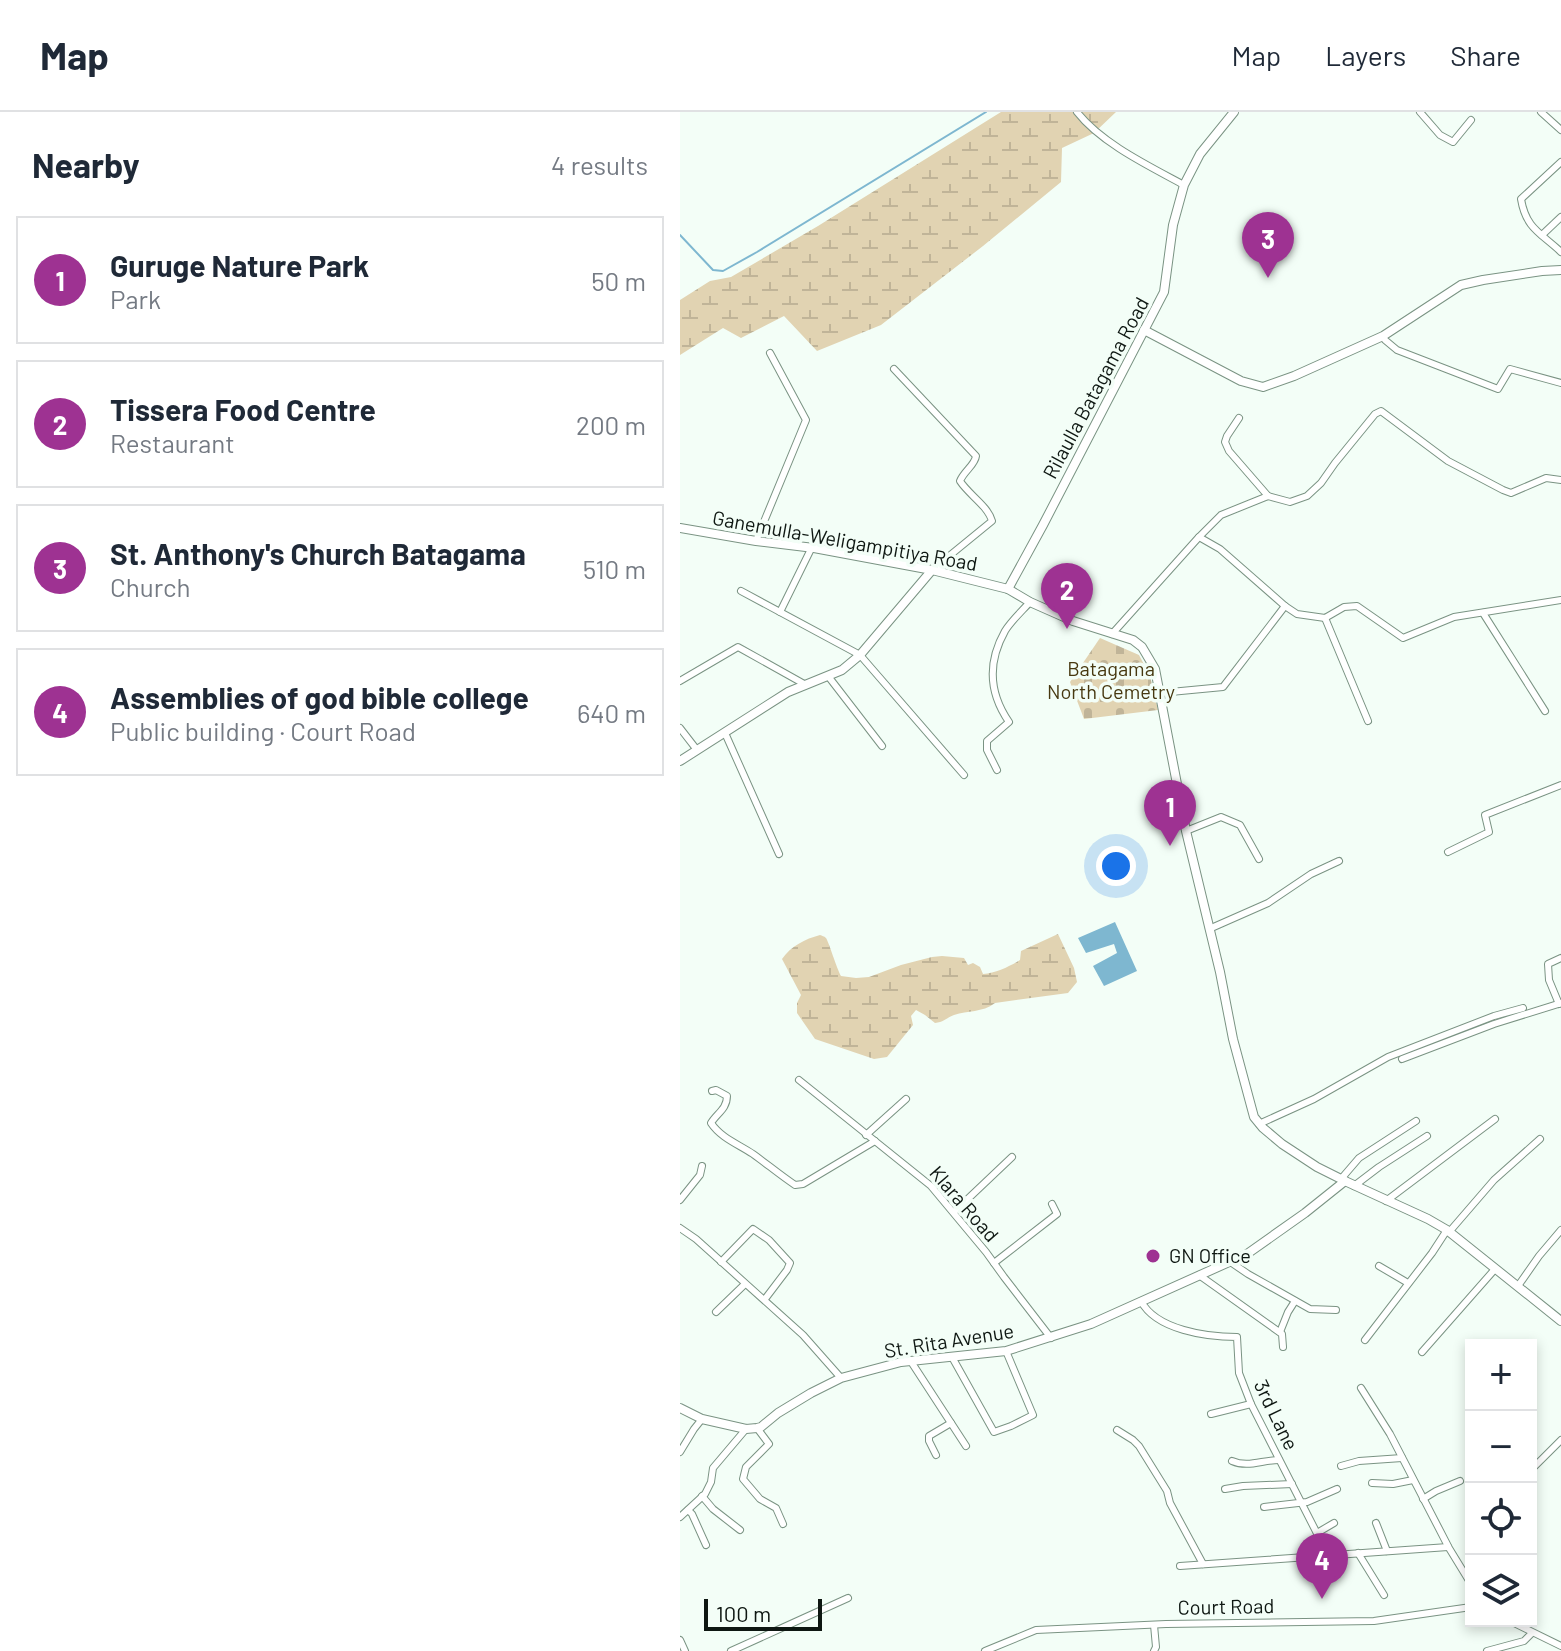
<!DOCTYPE html>
<html lang="en">
<head>
<meta charset="utf-8">
<style>
  body { margin:0; font-family:Barlow,sans-serif; background:#f2f2f3; color:#1f2937 }
  .controls { position:absolute; right:24px; bottom:24px; display:grid; overflow:hidden; border-radius:0px; box-shadow:0 4px 12px #0003 }
  .controls button { width:72px; height:72px; display:grid; place-items:center; padding:0; border:0; border-bottom:2px solid #e0e1e3; background:#fff; color:#1f2937; font:40px sans-serif }
  .scale { position:absolute; left:24px; bottom:20px; width:118px; box-sizing:border-box; padding-left:8px; border:4px solid #0e1712; border-top:0; font-size:22px; line-height:28px; white-space:nowrap; color:#0e1712; -webkit-text-stroke:6px #f3fef7; paint-order:stroke }
  .you { position:absolute; left:436px; top:754px; width:28px; height:28px; margin:-20px; border:6px solid #fff; border-radius:50%; background:#1a73e8; box-shadow:0 0 0 12px #1a73e833 }
  .badge { display:grid; place-items:center; width:52px; height:52px; border-radius:50%; background:#9e3292; color:#fff; font-size:26px; font-weight:700 }
  .pin { position:absolute; translate:-50% -66px; filter:drop-shadow(0 2px 4px #0008) }
  .pin::after { content:''; position:absolute; top:42px; width:28px; height:24px; background:inherit; clip-path:polygon(0 0,100% 0,50% 100%) }
  .list { margin:0; padding:0; list-style:none }
  h2 { display:flex; justify-content:space-between; align-items:center; height:104px; margin:0; padding:0 32px; font-size:34px }
  h2 small { font-size:26px; font-weight:400; color:#747a83 }
  .list li { display:grid; grid-template-columns:52px 1fr auto; gap:24px; align-items:center; box-sizing:border-box; height:128px; margin:0 16px 16px; padding:0 16px; border:2px solid #e0e1e3; border-radius:0px }
  .list b { display:block; font-size:30px; white-space:nowrap }
  .list p { margin:0; font-size:26px; white-space:nowrap; color:#747a83 }
  .list em { font-size:26px; font-style:normal; color:#747a83 }
  .icon { flex:none; width:44px; height:44px; fill:none; stroke:currentColor; stroke-width:2; stroke-linecap:round; stroke-linejoin:round }
  .map { position:relative; flex:none; width:881px; height:1539px; overflow:hidden }
  header { display:flex; align-items:center; gap:48px; box-sizing:border-box; height:112px; padding:0 40px; background:#fff; border-bottom:2px solid #e0e1e3 }
  header strong { font-size:38px }
  nav { display:flex; gap:44px; margin-inline-start:auto; font-size:28px }
  main { display:flex }
  aside { flex:1; background:#fff }
  .map>svg:first-child { display:block }
  .wetland { fill:url(#wetland-marsh) }
  .cemetery { fill:url(#cemetery-stones) }
  .water { fill:#7eb7d0 }
  .lines { fill:none; stroke-linecap:round; stroke-linejoin:round }
  .stream { stroke:#7eb7d0; stroke-width:2 }
  .minor-casing { stroke:#7a9383; stroke-width:8 }
  .tertiary-casing { stroke:#7a9383; stroke-width:10 }
  .minor { stroke:#fff; stroke-width:6 }
  .tertiary { stroke:#fff; stroke-width:8 }
  .poi-dot { fill:#9e3292; stroke:#f3fef7; stroke-width:3 }
  .labels { text-anchor:middle; stroke-width:7; stroke-linejoin:round; paint-order:stroke }
  .street-label { font-size:20px; fill:#0e1712; stroke:#f3fef7 }
  .park-label { font-size:20px; fill:#473810; stroke:#f3fef7 }
  .poi-label { font-size:20px; fill:#0e1712; stroke:#f3fef7; text-anchor:start }
</style>
</head>
<body>
<header>
<strong>Map</strong>
<nav><a>Map</a><a>Layers</a><a>Share</a></nav>
</header>
<main>
<aside>
<h2>Nearby<small>4 results</small></h2>
<ul class="list">
<li><span class="badge">1</span><div><b>Guruge Nature Park</b><p>Park</p></div><em>50 m</em></li>
<li><span class="badge">2</span><div><b>Tissera Food Centre</b><p>Restaurant</p></div><em>200 m</em></li>
<li><span class="badge">3</span><div><b>St. Anthony's Church Batagama</b><p>Church</p></div><em>510 m</em></li>
<li><span class="badge">4</span><div><b>Assemblies of god bible college</b><p>Public building · Court Road</p></div><em>640 m</em></li>
</ul>
</aside>
<div class="map">
<svg width="881" height="1539" viewBox="0 0 881 1539">
  <defs>
    <pattern id="wetland-marsh" width="20" height="14" patternUnits="userSpaceOnUse" patternTransform="scale(2)"><rect width="20" height="14" fill="#e1d3b2"/><path d="M1 5h8M5 5V1M11 12h8M15 12V8" fill="none" stroke="#c0b498"/></pattern>
    <pattern id="cemetery-stones" width="16" height="16" patternUnits="userSpaceOnUse" patternTransform="scale(2)"><rect width="16" height="16" fill="#e1d3b2"/><path d="M2 7V4a2 2 0 0 1 4 0v3zM10 15v-3a2 2 0 0 1 4 0v3z" fill="#c0b498"/></pattern>
  </defs>
  <rect width="100%" height="100%" fill="#f3fef7"/>
  <!-- wetland -->
  <g class="wetland">
    <path d="M321,0H436L414,21L382,36L381,70L303,134L201,213L137,239L104,204L61,226L43,216L0,243V188L30,169L51,165L138,114Z"/>
    <path d="M378,822L394,856L397,870L388,881L315,891C302,901 288,898 274,903C266,906 264,910 255,911L245,903L236,898L231,904L233,913L207,945L194,947L135,927L117,901V891L121,883L102,847C111,834 125,827 140,823C142,824 144,824 146,826C148,828 157,857 161,864L176,866L189,865L221,853L252,845L262,844L284,846L288,853L293,851L300,855L303,862C316,861 328,855 340,848L341,839Z"/>
  </g>
  <!-- cemetery -->
  <path class="cemetery" d="M420,526L459,543L470,564L478,598L404,607L390,570Z"/>
  <!-- water -->
  <path class="water" d="M435,810L457,859L424,874L413,854L437,841L434,832L406,841L398,826Z"/>
  <g class="lines">
    <!-- stream -->
    <path class="stream" d="M0,123L33,158L43,159L77,140L306,0"/>
    <defs>
      <g id="minor">
        <path d="M397,0C421,31 469,54 504,73"/>
        <path d="M740,0L760,23L773,30L791,8"/>
        <path d="M861,0L881,18"/>
        <path d="M881,50L841,87C846,117 861,121 881,140"/>
        <path d="M862,123L881,105"/>
        <path d="M703,224L705,228L717,238L818,277L830,257L881,271"/>
        <path d="M214,257L296,344C295,353 284,359 280,369C289,383 308,394 312,409L263,449L259,460"/>
        <path d="M559,306L547,324L545,330L549,339L588,384"/>
        <path d="M519,425L541,403L588,384L610,390L627,384L641,371L655,351L695,302L701,299L768,349L823,378L831,381L866,366L881,368"/>
        <path d="M76,429L126,308L90,241"/>
        <path d="M61,479L180,543L284,663"/>
        <path d="M100,500L132,435"/>
        <path d="M803,501L865,599"/>
        <path d="M645,506L688,609"/>
        <path d="M432,522L519,425L540,437L605,494L617,502L645,506L664,495L677,494L723,526L774,505L881,488"/>
        <path d="M148,564L202,634"/>
        <path d="M0,569L58,535L126,573"/>
        <path d="M480,581L543,575L605,494"/>
        <path d="M0,616L17,638"/>
        <path d="M45,621L99,742"/>
        <path d="M317,658L307,638V629L329,610C309,581 307,551 325,519C331,509 342,499 350,490"/>
        <path d="M506,719L541,705L560,713L579,747"/>
        <path d="M768,740L809,720L805,703L881,673"/>
        <path d="M529,817L588,791L631,762L659,749"/>
        <path d="M879,892L869,868L868,852L881,846"/>
        <path d="M722,947L814,912L881,891"/>
        <path d="M119,968L251,1074L306,1140L324,1165L371,1226"/>
        <path d="M32,979L36,978L47,984C47,997 37,1001 31,1011C41,1026 58,1032 73,1042C87,1052 100,1063 115,1073L123,1072L195,1029"/>
        <path d="M579,1012L634,987L708,945L814,904L843,896"/>
        <path d="M186,1023L226,987"/>
        <path d="M661,1067L679,1046L736,1009"/>
        <path d="M674,1074L699,1055L747,1024"/>
        <path d="M0,1088L20,1063L22,1054"/>
        <path d="M706,1089L815,1007"/>
        <path d="M274,1100L332,1045"/>
        <path d="M0,1116L16,1127L123,1223L161,1266"/>
        <path d="M770,1119L814,1068L860,1027"/>
        <path d="M549,1149L568,1162L630,1197L656,1198"/>
        <path d="M41,1150L73,1117L89,1128L110,1151L107,1158L85,1187"/>
        <path d="M314,1151L377,1102L372,1092"/>
        <path d="M699,1154L728,1171"/>
        <path d="M519,1163L602,1222L603,1235"/>
        <path d="M838,1174L859,1144L881,1118"/>
        <path d="M461,1189C476,1218 527,1225 557,1225L559,1261L571,1292L648,1443"/>
        <path d="M36,1200L65,1172"/>
        <path d="M600,1220L608,1200L615,1189"/>
        <path d="M685,1228L752,1141L767,1118"/>
        <path d="M742,1240L815,1157"/>
        <path d="M272,1245L314,1320L331,1314L353,1303L326,1239"/>
        <path d="M230,1248L286,1334"/>
        <path d="M681,1276L710,1322L769,1436L791,1472"/>
        <path d="M531,1302L571,1292"/>
        <path d="M77,1316L89,1332L66,1355L63,1367L80,1387L96,1396L103,1412"/>
        <path d="M437,1318L453,1328L459,1334L487,1379L490,1391L523,1452"/>
        <path d="M0,1340L14,1317L22,1307"/>
        <path d="M256,1343L249,1329V1324L271,1311"/>
        <path d="M552,1349C568,1356 582,1348 599,1348"/>
        <path d="M661,1354L679,1349L722,1346"/>
        <path d="M851,1358L881,1328"/>
        <path d="M692,1371L713,1372L733,1368"/>
        <path d="M545,1377L563,1374L612,1372"/>
        <path d="M22,1384L33,1397L60,1418"/>
        <path d="M743,1387L756,1379L780,1369"/>
        <path d="M584,1395L627,1390L657,1377"/>
        <path d="M8,1398L12,1402L26,1433"/>
        <path d="M0,1405L25,1382L31,1370L33,1356L66,1317"/>
        <path d="M696,1411L707,1439"/>
        <path d="M637,1421L654,1411"/>
        <path d="M678,1441L704,1483"/>
        <path d="M500,1454L768,1435"/>
        <path d="M830,1509L881,1534"/>
        <path d="M0,1528L5,1539"/>
        <path d="M51,1539L168,1486"/>
        <path d="M305,1539L356,1518L486,1512L694,1509L791,1495"/>
        <path d="M474,1539L476,1535L474,1513"/>
        <path d="M807,1539L844,1529L852,1521"/>
      </g>
      <g id="tertiary">
        <path d="M464,218L561,269L583,275L614,264L703,224L781,173L803,168L862,159L881,158"/>
        <path d="M0,416L76,429L134,436L252,458L328,477L350,490L393,509L453,528L462,535L475,557L506,719L540,860L553,927L574,1005L583,1016L602,1032L637,1055L665,1069L748,1107L767,1118L881,1209"/>
        <path d="M328,477L363,413L484,180L493,113L504,73L520,42L554,0"/>
        <path d="M0,649L108,580L162,558L180,543L252,458"/>
        <path d="M0,1296L22,1307L66,1317L77,1316L81,1315L98,1301L131,1281L161,1266L221,1250L326,1239L411,1212L567,1142L625,1101L665,1069"/>
      </g>
    </defs>
    <!-- minor casing -->
    <use href="#minor" class="minor-casing"/>
    <!-- tertiary casing -->
    <use href="#tertiary" class="tertiary-casing"/>
    <!-- minor -->
    <use href="#minor" class="minor"/>
    <!-- tertiary -->
    <use href="#tertiary" class="tertiary"/>
  </g>
  <!-- markers -->
  <circle class="poi-dot" cx="473" cy="1144" r="8"/>
  <g class="labels">
    <!-- street labels -->
    <g class="street-label">
      <text transform="translate(416 276) rotate(-62)" y="7">Rilaulla Batagama Road</text>
      <text transform="translate(165 429) rotate(10)" y="7">Ganemulla-Weligampitiya Road</text>
      <text transform="translate(284 1092) rotate(49)" y="7">Klara Road</text>
      <text transform="translate(269 1229) rotate(-9)" y="7">St. Rita Avenue</text>
      <text transform="translate(596 1303) rotate(64)" y="7">3rd Lane</text>
      <text transform="translate(546 1495) rotate(-1)" y="7">Court Road</text>
    </g>
    <!-- park labels -->
    <g class="park-label">
      <text x="431" y="564">Batagama<tspan x="431" dy="23">North Cemetry</tspan></text>
    </g>
    <!-- poi labels -->
    <g class="poi-label">
      <text x="489" y="1151">GN Office</text>
    </g>
  </g>
</svg>
<div class="controls">
<button>+</button>
<button>−</button>
<button><svg class="icon" aria-label="locate" viewBox="0 0 24 24"><circle cx="12" cy="12" r="6"/><path d="M12 2v4M12 18v4M2 12h4M18 12h4"/></svg></button>
<button><svg class="icon" aria-label="layers" viewBox="0 0 24 24"><path d="M12 4l9 5-9 5-9-5zM3 14l9 5 9-5"/></svg></button>
</div>
<div class="scale">100 m</div>
<div class="you"></div>
<div class="pin badge" style="left:490px;top:734px">1</div>
<div class="pin badge" style="left:387px;top:517px">2</div>
<div class="pin badge" style="left:588px;top:166px">3</div>
<div class="pin badge" style="left:642px;top:1487px">4</div>
</div>
</main>
</body>
</html>
